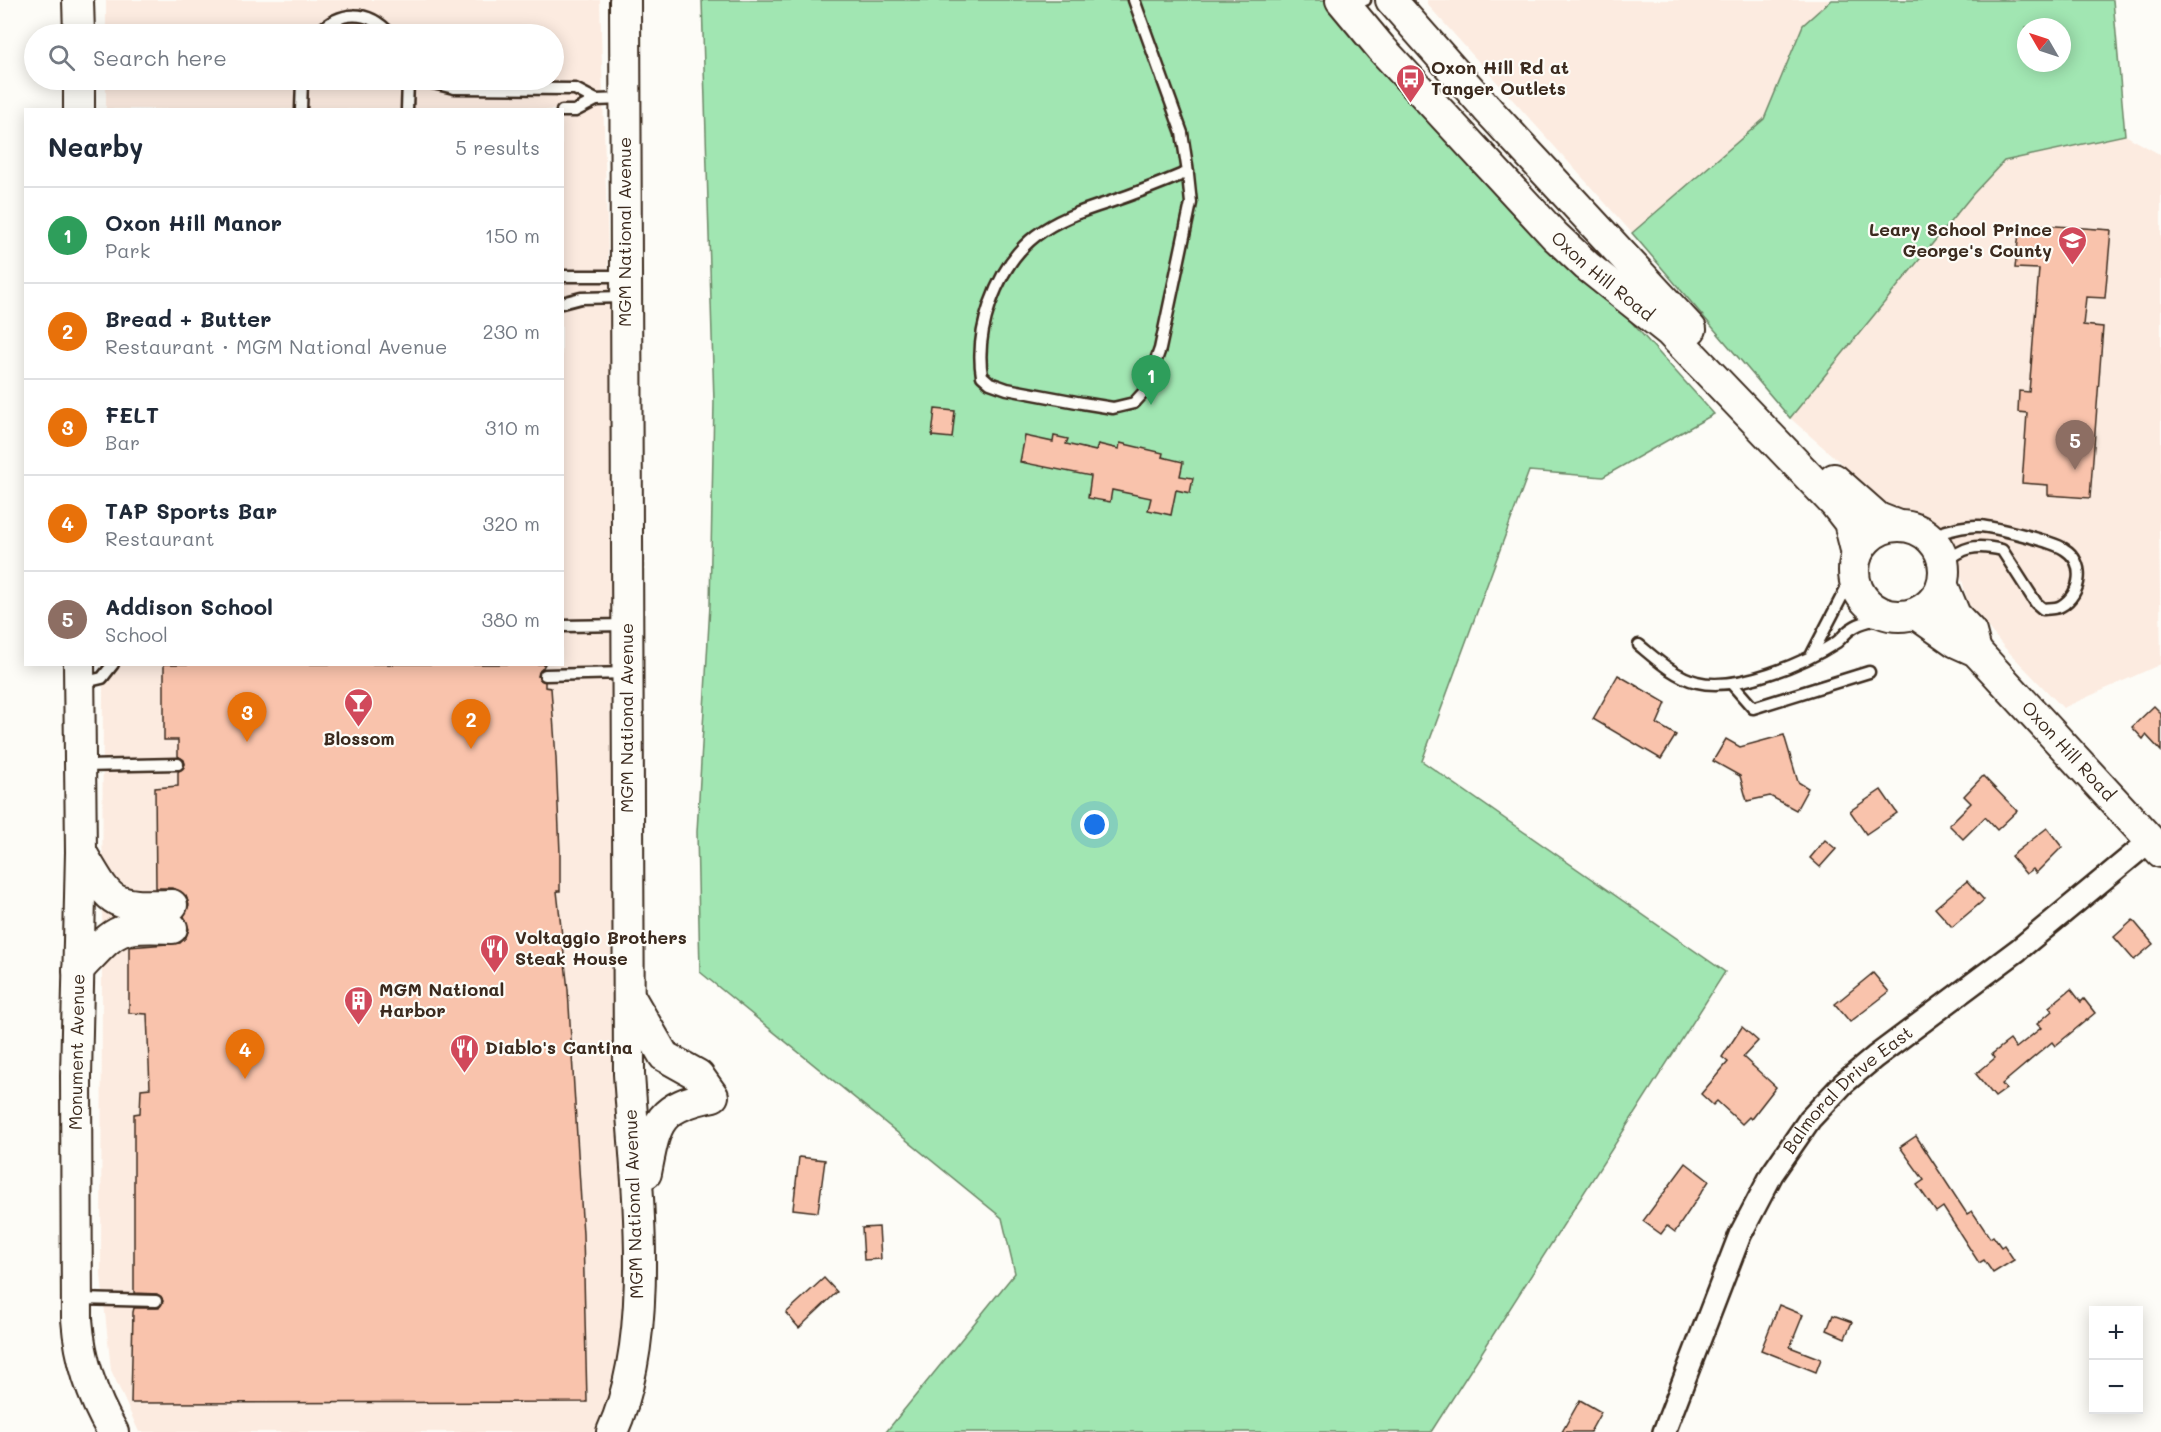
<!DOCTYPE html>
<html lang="en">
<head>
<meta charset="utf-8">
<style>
  body { margin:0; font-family:Mali,sans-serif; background:#f2f2f3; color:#1f2937 }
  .controls { position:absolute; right:18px; bottom:18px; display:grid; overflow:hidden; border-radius:0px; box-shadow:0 3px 15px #0003 }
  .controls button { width:54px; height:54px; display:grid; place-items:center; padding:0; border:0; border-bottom:2px solid #e0e1e3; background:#fff; color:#1f2937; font:30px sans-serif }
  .compass { position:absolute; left:2017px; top:18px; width:54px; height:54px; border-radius:50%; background:#fff; box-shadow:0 3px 15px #0003; rotate:309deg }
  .you { position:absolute; left:1095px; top:825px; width:21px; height:21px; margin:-15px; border:4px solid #fff; border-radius:50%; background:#1a73e8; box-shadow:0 0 0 9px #1a73e833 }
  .badge { display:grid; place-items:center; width:39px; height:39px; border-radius:50%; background:#d1495b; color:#fff; font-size:20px; font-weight:700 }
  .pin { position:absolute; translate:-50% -50px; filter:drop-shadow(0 2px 3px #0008) }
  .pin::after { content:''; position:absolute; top:32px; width:21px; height:18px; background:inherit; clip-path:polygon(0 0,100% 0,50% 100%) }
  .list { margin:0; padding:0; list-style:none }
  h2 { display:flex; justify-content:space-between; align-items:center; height:78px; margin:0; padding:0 24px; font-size:26px }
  h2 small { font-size:20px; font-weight:400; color:#747a83 }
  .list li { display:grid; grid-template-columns:39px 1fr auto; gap:18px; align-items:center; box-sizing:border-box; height:96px; padding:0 24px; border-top:2px solid #e0e1e3 }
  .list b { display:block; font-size:22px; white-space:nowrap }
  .list p { margin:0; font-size:20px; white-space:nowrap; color:#747a83 }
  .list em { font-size:20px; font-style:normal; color:#747a83 }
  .icon { flex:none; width:33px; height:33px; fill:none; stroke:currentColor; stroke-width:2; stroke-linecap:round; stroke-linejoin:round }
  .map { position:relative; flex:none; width:2161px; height:1432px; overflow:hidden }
  .search { position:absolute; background:#fff; box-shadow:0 3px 15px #0003; left:24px; top:24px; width:540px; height:66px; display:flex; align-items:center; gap:15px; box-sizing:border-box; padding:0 21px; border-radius:33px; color:#747a83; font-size:22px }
  .panel { position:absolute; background:#fff; box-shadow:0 3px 15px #0003; left:24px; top:108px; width:540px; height:558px; border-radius:0px }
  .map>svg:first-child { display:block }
  .built { fill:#fcebe0 }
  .green { fill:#a1e6b2; stroke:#6e8868; stroke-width:1.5; fill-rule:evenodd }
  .building { fill:#f9c3ac; stroke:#3b2a1e; stroke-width:1.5 }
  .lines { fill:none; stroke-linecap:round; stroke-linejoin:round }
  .lane-casing { stroke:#3b2a1e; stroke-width:15 }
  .street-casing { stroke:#3b2a1e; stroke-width:26 }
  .secondary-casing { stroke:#3b2a1e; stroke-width:34 }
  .lane { stroke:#fdfcf7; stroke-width:10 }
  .street { stroke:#fdfcf7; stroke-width:21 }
  .secondary { stroke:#fdfcf7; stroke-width:30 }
  .labels { text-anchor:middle; stroke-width:4.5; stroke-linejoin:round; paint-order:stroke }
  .poi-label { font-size:18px; font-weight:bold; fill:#3b2a1e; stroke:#fdfcf7; text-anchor:start }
  .street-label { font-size:18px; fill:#3b2a1e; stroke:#fdfcf7 }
</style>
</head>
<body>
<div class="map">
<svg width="2161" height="1432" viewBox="0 0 2161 1432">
  <rect width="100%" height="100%" fill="#fdfcf7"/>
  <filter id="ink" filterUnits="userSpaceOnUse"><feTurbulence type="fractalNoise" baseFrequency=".0167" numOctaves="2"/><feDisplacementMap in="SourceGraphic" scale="12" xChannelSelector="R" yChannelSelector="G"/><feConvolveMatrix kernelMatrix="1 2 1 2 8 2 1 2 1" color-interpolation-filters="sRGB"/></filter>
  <g filter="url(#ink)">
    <!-- built -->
    <g class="built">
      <path d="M106,0H600L638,1217L631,1376L599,1432H139L111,1370L101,1275L103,665L562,664V110L106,109V80H554V34H106Z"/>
      <path d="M1427,0H1831L1803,25L1764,119L1632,233L1427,4Z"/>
      <path d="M2125,135L2161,155V521L2159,523L2161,664L2063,708L2004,647L1968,603L1961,576L1931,525L1885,502L1790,418L1973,194L2004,161Z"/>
    </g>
    <!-- green -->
    <g class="green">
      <path d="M702,0H1333L1500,176L1714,414L1603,477L1529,471L1422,761L1725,972L1431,1432H886L1015,1273L1002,1218L700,972L697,832L710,605L714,402Z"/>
      <path d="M1831,0H2113L2125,135L2004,161L1973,194L1790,418L1632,233L1764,119L1803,25ZM2026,27H2062V63H2026Z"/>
    </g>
    <!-- building -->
    <g class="building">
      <path d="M2042,225L2111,230L2105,298L2086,297L2083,325L2103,327L2090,498L2048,495V485L2022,483L2027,413L2018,412L2019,391L2029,392L2039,269L2015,268L2019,233L2041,235Z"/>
      <path d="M935,409L955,411L952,438L932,436Z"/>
      <path d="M1025,436L1053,442L1054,436L1068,439L1066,444L1096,451L1098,444L1119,449L1120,443L1163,453L1162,457L1183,462L1180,476L1193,478L1190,493L1176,490L1171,515L1148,510L1151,498L1112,490L1110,502L1088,498L1091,476L1020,462Z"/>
      <path d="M164,664H545L538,676L545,682V687L551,688L556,758L560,853V891H557L568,990L583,1234L587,1402L131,1403L133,1312L134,1308H159L163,1301L157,1294L134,1293V1114L140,1113L141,1089L150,1088L147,1014L129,1013V947L180,943L186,937L189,929L184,916L189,905L186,896L172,888H156L155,788L178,786V772L185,764L184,760L178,756V740H164Z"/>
      <path d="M1618,675L1666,703L1657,724L1676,735L1661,759L1593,719Z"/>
      <path d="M2154,706L2161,713V751L2146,735L2143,739L2132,727Z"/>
      <path d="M1784,735L1798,782L1808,788L1796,810L1770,796L1747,801L1740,776L1713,761L1726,739L1740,747Z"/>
      <path d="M1983,776L2017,811L1997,830L1985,817L1963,839L1949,825L1971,803L1964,796Z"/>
      <path d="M1881,790L1897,813L1866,834L1850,811Z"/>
      <path d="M2047,828L2062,847L2036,873L2033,869L2026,874L2011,856Z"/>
      <path d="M1825,840L1836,849L1820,867L1810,858Z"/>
      <path d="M1967,881L1984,900L1952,927L1935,908Z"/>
      <path d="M2133,920L2153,944L2134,960L2114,937Z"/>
      <path d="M1873,973L1889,992L1850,1022L1835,1004Z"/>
      <path d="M2071,989L2081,1002L2084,999L2095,1013L2055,1046L2052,1042L2002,1084L2006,1089L1995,1097L1976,1074L1995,1058L1992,1054L2010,1040L2016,1048L2041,1028L2037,1024L2052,1011L2049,1007Z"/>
      <path d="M1742,1027L1758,1041L1743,1057L1776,1087L1751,1119L1749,1117L1742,1124L1717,1101L1713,1105L1701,1094L1728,1062L1722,1057Z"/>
      <path d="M1916,1136L1967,1214L1972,1211L1990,1238L1993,1236L2001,1247L2004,1245L2014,1260L1993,1273L1984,1260L1979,1263L1943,1207L1936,1212L1917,1185L1924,1180L1900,1147Z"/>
      <path d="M799,1157L825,1160L818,1212L793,1209Z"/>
      <path d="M1686,1163L1709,1181L1675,1232L1667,1226L1661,1234L1643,1221Z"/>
      <path d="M879,1227L881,1259L864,1260L862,1228Z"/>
      <path d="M824,1278L837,1292L799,1328L786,1313Z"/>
      <path d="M1779,1305L1803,1315L1790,1347L1821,1359L1816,1372L1761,1350Z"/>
      <path d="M1833,1315L1852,1322L1845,1338L1827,1330Z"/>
      <path d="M1580,1400L1601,1412L1590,1432H1562Z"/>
    </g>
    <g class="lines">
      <defs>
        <g id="lane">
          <path d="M1134,0L1182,133C1186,156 1189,179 1191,203L1160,349L1145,391L1134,403L1113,408L1082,403L1007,389L990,383L982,376C978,352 982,327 990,304C1013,239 1049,221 1110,202C1137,193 1162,183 1188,172"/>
          <path d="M1348,7L1365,0"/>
          <path d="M317,34C340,10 368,9 390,34"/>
          <path d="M420,80L454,88L575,89L596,100L623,99"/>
          <path d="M301,110L302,80"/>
          <path d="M407,110L408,80"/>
          <path d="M562,111H575L596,100"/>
          <path d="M562,276H625"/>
          <path d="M562,303L581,298L624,297"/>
          <path d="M1929,536C1945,532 1962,525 1979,526C1994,527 2052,541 2064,549C2086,562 2082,594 2061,606C2056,609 2049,608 2043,609L2036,603L2002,550C1976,544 1963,546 1944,564"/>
          <path d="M562,626L626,625"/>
          <path d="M1639,645C1656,659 1675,677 1697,682C1736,692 1805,663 1837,642C1842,638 1846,632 1851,629C1863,620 1880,619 1895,617"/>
          <path d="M1812,654L1853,575"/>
          <path d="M545,675L626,673"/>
          <path d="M81,683L102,678L113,664"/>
          <path d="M1732,684L1753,708L1869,672"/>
          <path d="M83,766L178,764"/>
          <path d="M80,1299L156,1301"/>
        </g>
        <g id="street">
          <path id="s1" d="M1664,1432L1740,1235L1772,1174L1810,1119L1844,1083L1875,1057L2018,950L2151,840"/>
        </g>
        <g id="secondary">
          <path d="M78,0L79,34"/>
          <path id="s2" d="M1341,0L1381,48L1555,236L1587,266L1670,332L1835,504L1849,522L1857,554"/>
          <path d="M1391,0L1489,111L1691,329"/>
          <path d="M79,80V110"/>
          <path d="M1834,479L1878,518L1896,525"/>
          <circle cx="1899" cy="571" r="45"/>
          <path d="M1943,586L1955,615L1971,632L1976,651"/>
          <path id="s3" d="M1916,614L1956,642L1976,651L2161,852"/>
          <path d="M79,664L81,852L76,1076L77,1319C80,1360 92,1397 113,1432"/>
          <path d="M81,852C113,906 109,906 172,905"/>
          <path d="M78,970C117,929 114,926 172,928"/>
          <path d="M631,999L664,1056L698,1075L713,1096C657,1107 656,1122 646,1173"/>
          <path d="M612,1432C657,1333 636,1182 629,1074L625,0"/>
        </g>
      </defs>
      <!-- lane casing -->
      <use href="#lane" class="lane-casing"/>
      <!-- street casing -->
      <use href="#street" class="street-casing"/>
      <!-- secondary casing -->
      <use href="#secondary" class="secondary-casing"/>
      <!-- lane -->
      <use href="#lane" class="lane"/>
      <!-- street -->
      <use href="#street" class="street"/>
      <!-- secondary -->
      <use href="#secondary" class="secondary"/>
    </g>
  </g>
  <!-- icons -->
  <defs>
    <symbol id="bus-pin" viewBox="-11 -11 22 30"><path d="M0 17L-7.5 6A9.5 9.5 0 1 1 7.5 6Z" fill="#d1495b" stroke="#fdfcf7"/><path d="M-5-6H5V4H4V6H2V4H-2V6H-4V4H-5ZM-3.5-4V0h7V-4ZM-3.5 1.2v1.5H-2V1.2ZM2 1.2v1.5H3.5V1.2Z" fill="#fff"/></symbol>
    <symbol id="school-pin" viewBox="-11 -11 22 30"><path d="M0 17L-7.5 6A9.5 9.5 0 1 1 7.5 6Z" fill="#d1495b" stroke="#fdfcf7"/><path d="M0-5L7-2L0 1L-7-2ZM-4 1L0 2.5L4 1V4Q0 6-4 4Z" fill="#fff"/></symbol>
    <symbol id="bar-pin" viewBox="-11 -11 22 30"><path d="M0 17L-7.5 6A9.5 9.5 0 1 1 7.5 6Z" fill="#d1495b" stroke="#fdfcf7"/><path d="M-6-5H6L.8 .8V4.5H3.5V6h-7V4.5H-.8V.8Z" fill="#fff"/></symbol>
    <symbol id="restaurant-pin" viewBox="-11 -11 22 30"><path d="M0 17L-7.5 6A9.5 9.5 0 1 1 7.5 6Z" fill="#d1495b" stroke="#fdfcf7"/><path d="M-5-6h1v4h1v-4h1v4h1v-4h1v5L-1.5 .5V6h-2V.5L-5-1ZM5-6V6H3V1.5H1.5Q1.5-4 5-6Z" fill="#fff"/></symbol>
    <symbol id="building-pin" viewBox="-11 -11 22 30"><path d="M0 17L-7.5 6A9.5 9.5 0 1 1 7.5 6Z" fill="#d1495b" stroke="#fdfcf7"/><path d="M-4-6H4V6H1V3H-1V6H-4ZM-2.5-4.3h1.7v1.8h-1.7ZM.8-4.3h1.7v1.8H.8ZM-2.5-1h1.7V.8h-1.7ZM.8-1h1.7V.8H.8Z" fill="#fff"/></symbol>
  </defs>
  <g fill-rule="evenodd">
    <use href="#bus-pin" x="1394" y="62" width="33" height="45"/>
    <use href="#school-pin" x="2056" y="224" width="33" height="45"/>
    <use href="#bar-pin" x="342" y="686" width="33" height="45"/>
    <use href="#restaurant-pin" x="478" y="932" width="33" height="45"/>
    <use href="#building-pin" x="342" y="984" width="33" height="45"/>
    <use href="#restaurant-pin" x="448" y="1032" width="33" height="45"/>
  </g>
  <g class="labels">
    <!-- poi labels -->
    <g class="poi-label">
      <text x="1431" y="74">Oxon Hill Rd at<tspan x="1431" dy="21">Tanger Outlets</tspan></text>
      <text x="2052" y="236" text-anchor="end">Leary School Prince<tspan x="2052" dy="21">George's County</tspan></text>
      <text x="359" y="745" text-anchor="middle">Blossom</text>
      <text x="515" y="944">Voltaggio Brothers<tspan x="515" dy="21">Steak House</tspan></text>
      <text x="379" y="996">MGM National<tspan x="379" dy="21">Harbor</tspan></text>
      <text x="485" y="1054">Diablo's Cantina</text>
    </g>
    <!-- street labels -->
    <g class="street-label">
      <text transform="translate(625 232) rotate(-90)" y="6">MGM National Avenue</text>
      <text dy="6" stroke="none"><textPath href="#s2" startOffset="381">Oxon Hill Road</textPath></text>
      <text transform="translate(627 718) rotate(-90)" y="6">MGM National Avenue</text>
      <text dy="6" stroke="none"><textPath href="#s3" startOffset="207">Oxon Hill Road</textPath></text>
      <text transform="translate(77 1052) rotate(-89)" y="6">Monument Avenue</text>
      <text dy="6" stroke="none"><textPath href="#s1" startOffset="394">Balmoral Drive East</textPath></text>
      <text transform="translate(634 1204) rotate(-92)" y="6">MGM National Avenue</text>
    </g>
  </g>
</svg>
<div class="controls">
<button>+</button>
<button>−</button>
</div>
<svg class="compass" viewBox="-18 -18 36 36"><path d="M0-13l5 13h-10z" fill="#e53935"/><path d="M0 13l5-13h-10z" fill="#747a83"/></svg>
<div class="you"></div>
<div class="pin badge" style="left:1151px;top:405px;background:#2e9e5b">1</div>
<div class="pin badge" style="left:471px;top:749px;background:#e8710a">2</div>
<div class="pin badge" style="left:247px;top:742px;background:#e8710a">3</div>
<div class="pin badge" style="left:245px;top:1079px;background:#e8710a">4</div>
<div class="pin badge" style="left:2075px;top:470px;background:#8d6e63">5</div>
<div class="search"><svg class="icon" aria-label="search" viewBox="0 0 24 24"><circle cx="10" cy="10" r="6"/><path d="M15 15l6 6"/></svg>Search here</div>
<section class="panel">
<h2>Nearby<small>5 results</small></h2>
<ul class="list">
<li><span class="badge" style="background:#2e9e5b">1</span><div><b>Oxon Hill Manor</b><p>Park</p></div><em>150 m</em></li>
<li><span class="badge" style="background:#e8710a">2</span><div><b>Bread + Butter</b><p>Restaurant · MGM National Avenue</p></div><em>230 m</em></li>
<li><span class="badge" style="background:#e8710a">3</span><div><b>FELT</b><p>Bar</p></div><em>310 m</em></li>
<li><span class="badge" style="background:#e8710a">4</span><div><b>TAP Sports Bar</b><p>Restaurant</p></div><em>320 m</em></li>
<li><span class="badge" style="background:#8d6e63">5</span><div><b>Addison School</b><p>School</p></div><em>380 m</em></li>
</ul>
</section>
</div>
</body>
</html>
